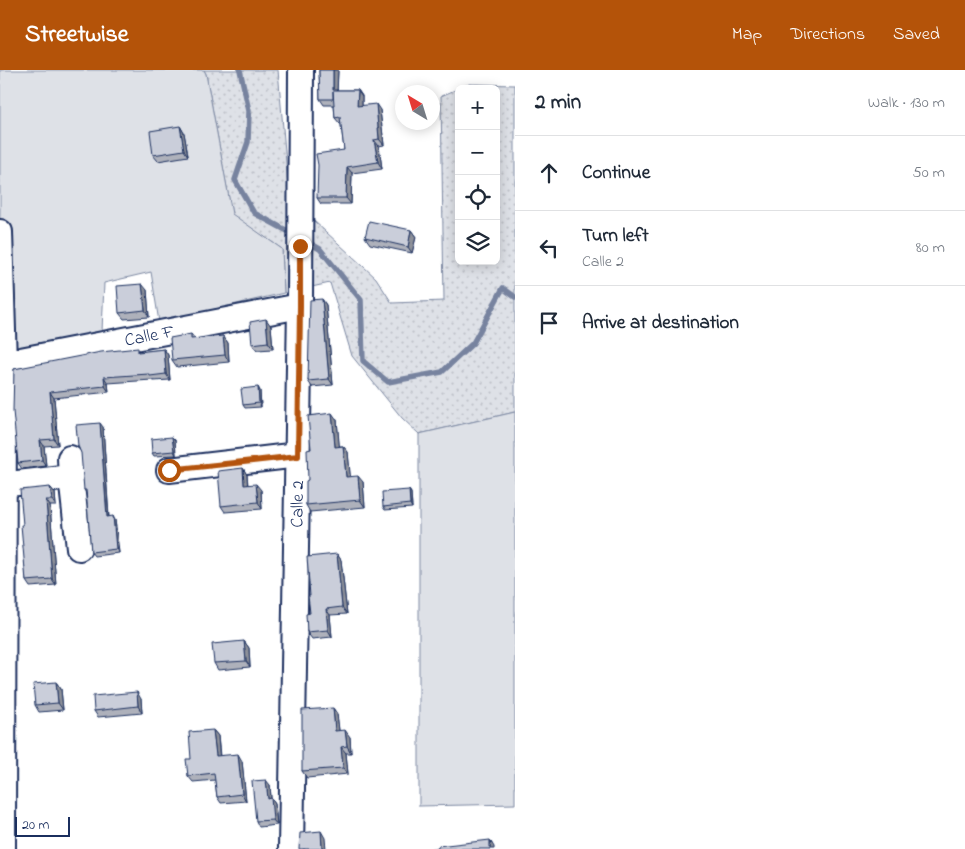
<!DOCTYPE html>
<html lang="en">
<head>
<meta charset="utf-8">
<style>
  body { margin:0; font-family:"Indie Flower",sans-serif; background:#f2f2f3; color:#1f2937 }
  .controls { position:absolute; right:15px; top:15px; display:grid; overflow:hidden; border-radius:8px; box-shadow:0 2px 12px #0003 }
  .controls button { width:45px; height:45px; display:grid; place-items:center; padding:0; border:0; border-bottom:1px solid #e0e1e3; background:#fff; color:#1f2937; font:25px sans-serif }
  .compass { position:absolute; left:395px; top:15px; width:45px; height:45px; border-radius:50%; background:#fff; box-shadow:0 2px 12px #0003; rotate:322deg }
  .scale { position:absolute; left:15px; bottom:12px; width:55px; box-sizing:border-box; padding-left:5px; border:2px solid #1b2f5e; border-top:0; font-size:14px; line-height:18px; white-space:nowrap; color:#1b2f5e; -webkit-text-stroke:4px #fff; paint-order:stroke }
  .stop { position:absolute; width:15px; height:15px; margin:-11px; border:4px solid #b45309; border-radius:50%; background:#fff }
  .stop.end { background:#b45309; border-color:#fff; box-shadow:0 1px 5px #0008 }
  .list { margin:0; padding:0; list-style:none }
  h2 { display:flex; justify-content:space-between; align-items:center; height:65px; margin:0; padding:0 20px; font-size:21px }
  h2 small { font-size:16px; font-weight:400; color:#747a83 }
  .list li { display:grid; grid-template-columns:32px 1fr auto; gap:15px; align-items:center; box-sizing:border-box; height:75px; padding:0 20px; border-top:1px solid #e0e1e3 }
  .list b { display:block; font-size:19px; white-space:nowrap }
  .list p { margin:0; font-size:16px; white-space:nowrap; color:#747a83 }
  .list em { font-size:16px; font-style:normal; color:#747a83 }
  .icon { flex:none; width:28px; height:28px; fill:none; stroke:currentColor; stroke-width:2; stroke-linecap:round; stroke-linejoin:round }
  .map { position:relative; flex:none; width:515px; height:779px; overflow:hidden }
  header { display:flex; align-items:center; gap:30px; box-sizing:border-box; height:70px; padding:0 25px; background:#b45309; color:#fff }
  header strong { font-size:24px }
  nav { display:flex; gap:28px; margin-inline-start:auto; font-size:18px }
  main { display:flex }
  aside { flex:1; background:#fff }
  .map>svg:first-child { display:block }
  .grass { fill:url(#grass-dots); stroke:#7c88a2; fill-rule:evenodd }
  .garden { fill:#dee1e7; stroke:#7c88a2 }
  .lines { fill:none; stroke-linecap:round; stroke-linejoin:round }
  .stream { stroke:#77839f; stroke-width:5.5 }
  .minor-casing { stroke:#1b2f5e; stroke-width:28 }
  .minor { stroke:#fff; stroke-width:24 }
  .wall { fill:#aeb1bb; stroke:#1b2f5e }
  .shaded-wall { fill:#8d9099; stroke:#1b2f5e }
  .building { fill:#caceda; stroke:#1b2f5e }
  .route { stroke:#b45309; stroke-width:6 }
  .labels { text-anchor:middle; stroke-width:4.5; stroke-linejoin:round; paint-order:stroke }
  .street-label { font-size:18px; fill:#1b2f5e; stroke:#fff }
</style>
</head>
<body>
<header>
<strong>Streetwise</strong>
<nav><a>Map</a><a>Directions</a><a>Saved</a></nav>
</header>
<main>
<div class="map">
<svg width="515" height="779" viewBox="0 0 515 779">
  <defs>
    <pattern id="grass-dots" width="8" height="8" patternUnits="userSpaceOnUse" patternTransform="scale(1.25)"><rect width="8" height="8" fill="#dee1e7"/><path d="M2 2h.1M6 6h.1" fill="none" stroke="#bec1c9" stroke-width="1.8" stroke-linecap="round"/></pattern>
  </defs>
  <rect width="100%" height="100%" fill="#fff"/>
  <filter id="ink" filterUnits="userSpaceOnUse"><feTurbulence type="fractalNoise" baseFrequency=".02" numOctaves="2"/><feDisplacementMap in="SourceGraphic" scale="10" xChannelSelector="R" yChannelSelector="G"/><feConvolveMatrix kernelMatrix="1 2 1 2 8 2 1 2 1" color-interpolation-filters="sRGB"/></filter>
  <g filter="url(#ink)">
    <!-- grass -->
    <path class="grass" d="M204,0H278L289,128L376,208L392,233L444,231L441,26L469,14L515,15V342L419,364L402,348L352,286L330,213L284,223L282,179L232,145L206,4ZM459,19H496V191H459Z"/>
    <!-- garden -->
    <g class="garden">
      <path d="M0,0H204L206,4L232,144L282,179L284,223L159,252L151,202L104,213L102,262L16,281L0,216Z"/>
      <path d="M515,342V734L419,736V364Z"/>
    </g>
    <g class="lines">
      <!-- stream -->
      <g class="stream">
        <path d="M240,0L249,41L248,72L235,110L254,143L295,165"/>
        <path d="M306,171L320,179L361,230L363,291L388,312L442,302L473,273L503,218L515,227"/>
      </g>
      <defs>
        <g id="minor">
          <path d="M0,162L4,293L3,779"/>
          <path id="s1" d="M0,294L300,236"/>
          <path d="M70,388L71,407L79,478"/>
          <path d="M169,400L298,385"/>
          <path d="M0,415L71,407"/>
          <path id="s2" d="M291,779L300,236L301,0"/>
        </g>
      </defs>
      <!-- minor casing -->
      <use href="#minor" class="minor-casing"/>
      <!-- minor -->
      <use href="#minor" class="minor"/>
    </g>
    <!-- wall -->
    <g class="wall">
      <path d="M319,0H338L337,20H358L362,26V36L380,40L384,75L379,76L382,99L352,103L351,134H321L317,128L344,80L341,54H340L335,48L334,35H324L320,29Z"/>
      <path d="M180,56L184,63L188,86L158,91L153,85Z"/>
      <path d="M411,160L416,167L412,183L370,174L365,167Z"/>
      <path d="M147,220L149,247L124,249L119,243Z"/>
      <path d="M322,229L326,235L333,315L312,317L308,311Z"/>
      <path d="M271,256L273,279L257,280L252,274Z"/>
      <path d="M191,264L195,269L223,266L228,273L229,292L177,297L172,290Z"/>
      <path d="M164,279L168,285L170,310L154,311L152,310L108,313L109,322L54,328L58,375L44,376L46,396L22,399L18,393L14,299Z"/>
      <path d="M258,317L260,321L261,337L245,338L243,335Z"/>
      <path d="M337,350L339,376H343L348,382L350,406L363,412L365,437L310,442L306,435L311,379Z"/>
      <path d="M103,357L109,447L115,450L119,483L94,486L91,482L87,424L84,420Z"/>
      <path d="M172,367L175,370L176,385L154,386L152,383Z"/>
      <path d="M243,398L247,405L248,415L261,420L262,439L225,442L221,436Z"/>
      <path d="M50,417L55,423L56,436H50L56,515L30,517L26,511L23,455Z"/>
      <path d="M409,420L411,423L412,438L385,440L383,437Z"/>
      <path d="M337,484L341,490L347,544L330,545L332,567L312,569L307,562L310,543V526Z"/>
      <path d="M244,571L249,578L250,597L218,600L214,593Z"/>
      <path d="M56,612L61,619L63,640L39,642L35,635Z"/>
      <path d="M141,629L142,643L98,647L94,641Z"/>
      <path d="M333,638L337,644L339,661L350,667L351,683H346L348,704L307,708L302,701Z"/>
      <path d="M213,660L218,666L220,686L242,691L246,731L221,733L217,727L215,710L193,712L188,706L191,689Z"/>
      <path d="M270,715L271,728L275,734L277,755L259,757L256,751Z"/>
    </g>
    <!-- shaded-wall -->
    <g class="shaded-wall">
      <path d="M333,0H338L337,26L333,20Z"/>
      <path d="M358,20L362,26V42L357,36Z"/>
      <path d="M376,34L380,40L384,75L379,69Z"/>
      <path d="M180,56L184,63L188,86L184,80Z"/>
      <path d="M374,70L379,76L382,99L378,92Z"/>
      <path d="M347,97L352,103L351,134L346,128Z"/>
      <path d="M411,160L416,167L412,183L408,177Z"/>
      <path d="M142,214L147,220L149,247L145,240Z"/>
      <path d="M322,229L326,235L333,315L329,309Z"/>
      <path d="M266,249L271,256L273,279L268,272Z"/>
      <path d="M223,266L228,273L229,292L225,285Z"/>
      <path d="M164,279L168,285L170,310L166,304Z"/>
      <path d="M104,307L108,313L109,322L105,316Z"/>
      <path d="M258,317L260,321L261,337L259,333Z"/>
      <path d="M50,322L54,328L58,375L54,369Z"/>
      <path d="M332,343L337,350L340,383L335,377Z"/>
      <path d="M100,353L103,357L109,451L107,447Z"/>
      <path d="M172,367L175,370L176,385L174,381Z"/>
      <path d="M40,370L44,376L46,396L42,390Z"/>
      <path d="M343,376L348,382L351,413L346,407Z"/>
      <path d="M243,398L247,405L248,421L244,415Z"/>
      <path d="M358,406L363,412L365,437L360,430Z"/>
      <path d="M256,414L261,420L262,439L258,432Z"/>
      <path d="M50,417L55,423L56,436L52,430Z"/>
      <path d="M409,420L411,423L412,438L410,434Z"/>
      <path d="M46,430L50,436L56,515L52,509Z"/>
      <path d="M113,446L115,450L119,483L116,479Z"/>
      <path d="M337,484L341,490L347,544L342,537Z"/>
      <path d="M326,539L330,545L332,567L328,560Z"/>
      <path d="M244,571L249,578L250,597L246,591Z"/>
      <path d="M56,612L61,619L63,640L58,633Z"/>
      <path d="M137,622L141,629L142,643L138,636Z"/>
      <path d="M333,638L337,644L340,668L335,661Z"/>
      <path d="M213,660L218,666L220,693L216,686Z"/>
      <path d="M345,660L350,667L351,683L347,676Z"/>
      <path d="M341,677L346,683L348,704L343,698Z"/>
      <path d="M238,684L242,691L246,731L242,724Z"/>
      <path d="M266,710L270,715L271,728L275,734L277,755L273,750L268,729Z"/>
      <path d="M321,761L325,768L326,779H322Z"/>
      <path d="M490,770L494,777V779H490Z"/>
    </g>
    <!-- building -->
    <g class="building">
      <path d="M319,0H333V20H358L357,36L376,34L379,69L374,70L378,92L347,97L346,128H317L318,95L316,84L344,80L340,47L335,48L333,21V29H320Z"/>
      <path d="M180,56L184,80L153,85L150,61Z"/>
      <path d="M369,151L411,160L408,177L365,167Z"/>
      <path d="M142,214L145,240L119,243L117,216Z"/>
      <path d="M322,229L329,309L308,311L310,230Z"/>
      <path d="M266,249L268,272L252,274L250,252Z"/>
      <path d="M191,264V269L223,266L225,285L172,290L170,268Z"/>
      <path d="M138,278V282L164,279L166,304L150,306L149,304L104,307L105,316L50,322L54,369L40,370L42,390L18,393L13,341L14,299L101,282Z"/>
      <path d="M258,317L259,333L243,335L241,319Z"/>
      <path d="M332,343L335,377L343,376L346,407L358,406L360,430L306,435V411L308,410L307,380L311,379L308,346Z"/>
      <path d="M100,353L107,447L113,446L116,479L91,482L86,420H84L81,383L78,376L76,355Z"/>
      <path d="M172,367L174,381L152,383L151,369Z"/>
      <path d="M243,398L244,415L256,414L258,432L221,436L218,401Z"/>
      <path d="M50,417L52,430H46L52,509L26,511L21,455H23L20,420Z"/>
      <path d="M409,420L410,434L383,437L382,422Z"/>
      <path d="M337,484L342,537L326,539L328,560L307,562L306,544L310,543L308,526H310L307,487Z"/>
      <path d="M244,571L246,591L214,593L212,574Z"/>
      <path d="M56,612L58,633L35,635L33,614Z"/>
      <path d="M137,622L138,636L94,641L93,626Z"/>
      <path d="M333,638L335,661L345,660L347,676L341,677L343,698L302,701V640Z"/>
      <path d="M213,660L216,686L238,684L242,724L217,727L214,703L188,706L186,689H191L189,662Z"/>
      <path d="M266,710L268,729L271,728L273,750L256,751L252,711Z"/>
      <path d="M321,761L322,779H299L300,763Z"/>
      <path d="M490,770V779H424L438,778V776Z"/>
    </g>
  </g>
  <g class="lines" filter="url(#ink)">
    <!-- route -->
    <path class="route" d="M169,400L298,386L300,236V176"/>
  </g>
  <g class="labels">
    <!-- street labels -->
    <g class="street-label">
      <text dy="6" stroke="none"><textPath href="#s1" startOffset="152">Calle F</textPath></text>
      <text dy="6" stroke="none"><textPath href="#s2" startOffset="345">Calle 2</textPath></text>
    </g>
  </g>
</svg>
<div class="controls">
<button>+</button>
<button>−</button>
<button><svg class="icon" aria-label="locate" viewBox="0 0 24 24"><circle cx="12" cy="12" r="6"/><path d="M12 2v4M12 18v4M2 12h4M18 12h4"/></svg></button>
<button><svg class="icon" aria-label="layers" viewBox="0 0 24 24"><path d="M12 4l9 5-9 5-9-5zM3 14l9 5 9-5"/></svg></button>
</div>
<svg class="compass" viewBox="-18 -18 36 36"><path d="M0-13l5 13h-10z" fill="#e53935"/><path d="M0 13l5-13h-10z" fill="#747a83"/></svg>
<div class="scale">20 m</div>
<div class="stop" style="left:169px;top:400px"></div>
<div class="stop end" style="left:300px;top:176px"></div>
</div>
<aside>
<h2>2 min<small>Walk · 130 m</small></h2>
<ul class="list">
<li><svg class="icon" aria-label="ahead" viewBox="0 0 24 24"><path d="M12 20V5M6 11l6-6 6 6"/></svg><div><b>Continue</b></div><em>50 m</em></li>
<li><svg class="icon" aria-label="left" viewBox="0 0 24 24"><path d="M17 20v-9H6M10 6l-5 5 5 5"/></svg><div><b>Turn left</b><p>Calle 2</p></div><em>80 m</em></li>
<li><svg class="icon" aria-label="arrive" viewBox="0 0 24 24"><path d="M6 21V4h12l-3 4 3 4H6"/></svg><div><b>Arrive at destination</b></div></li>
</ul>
</aside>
</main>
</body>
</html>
